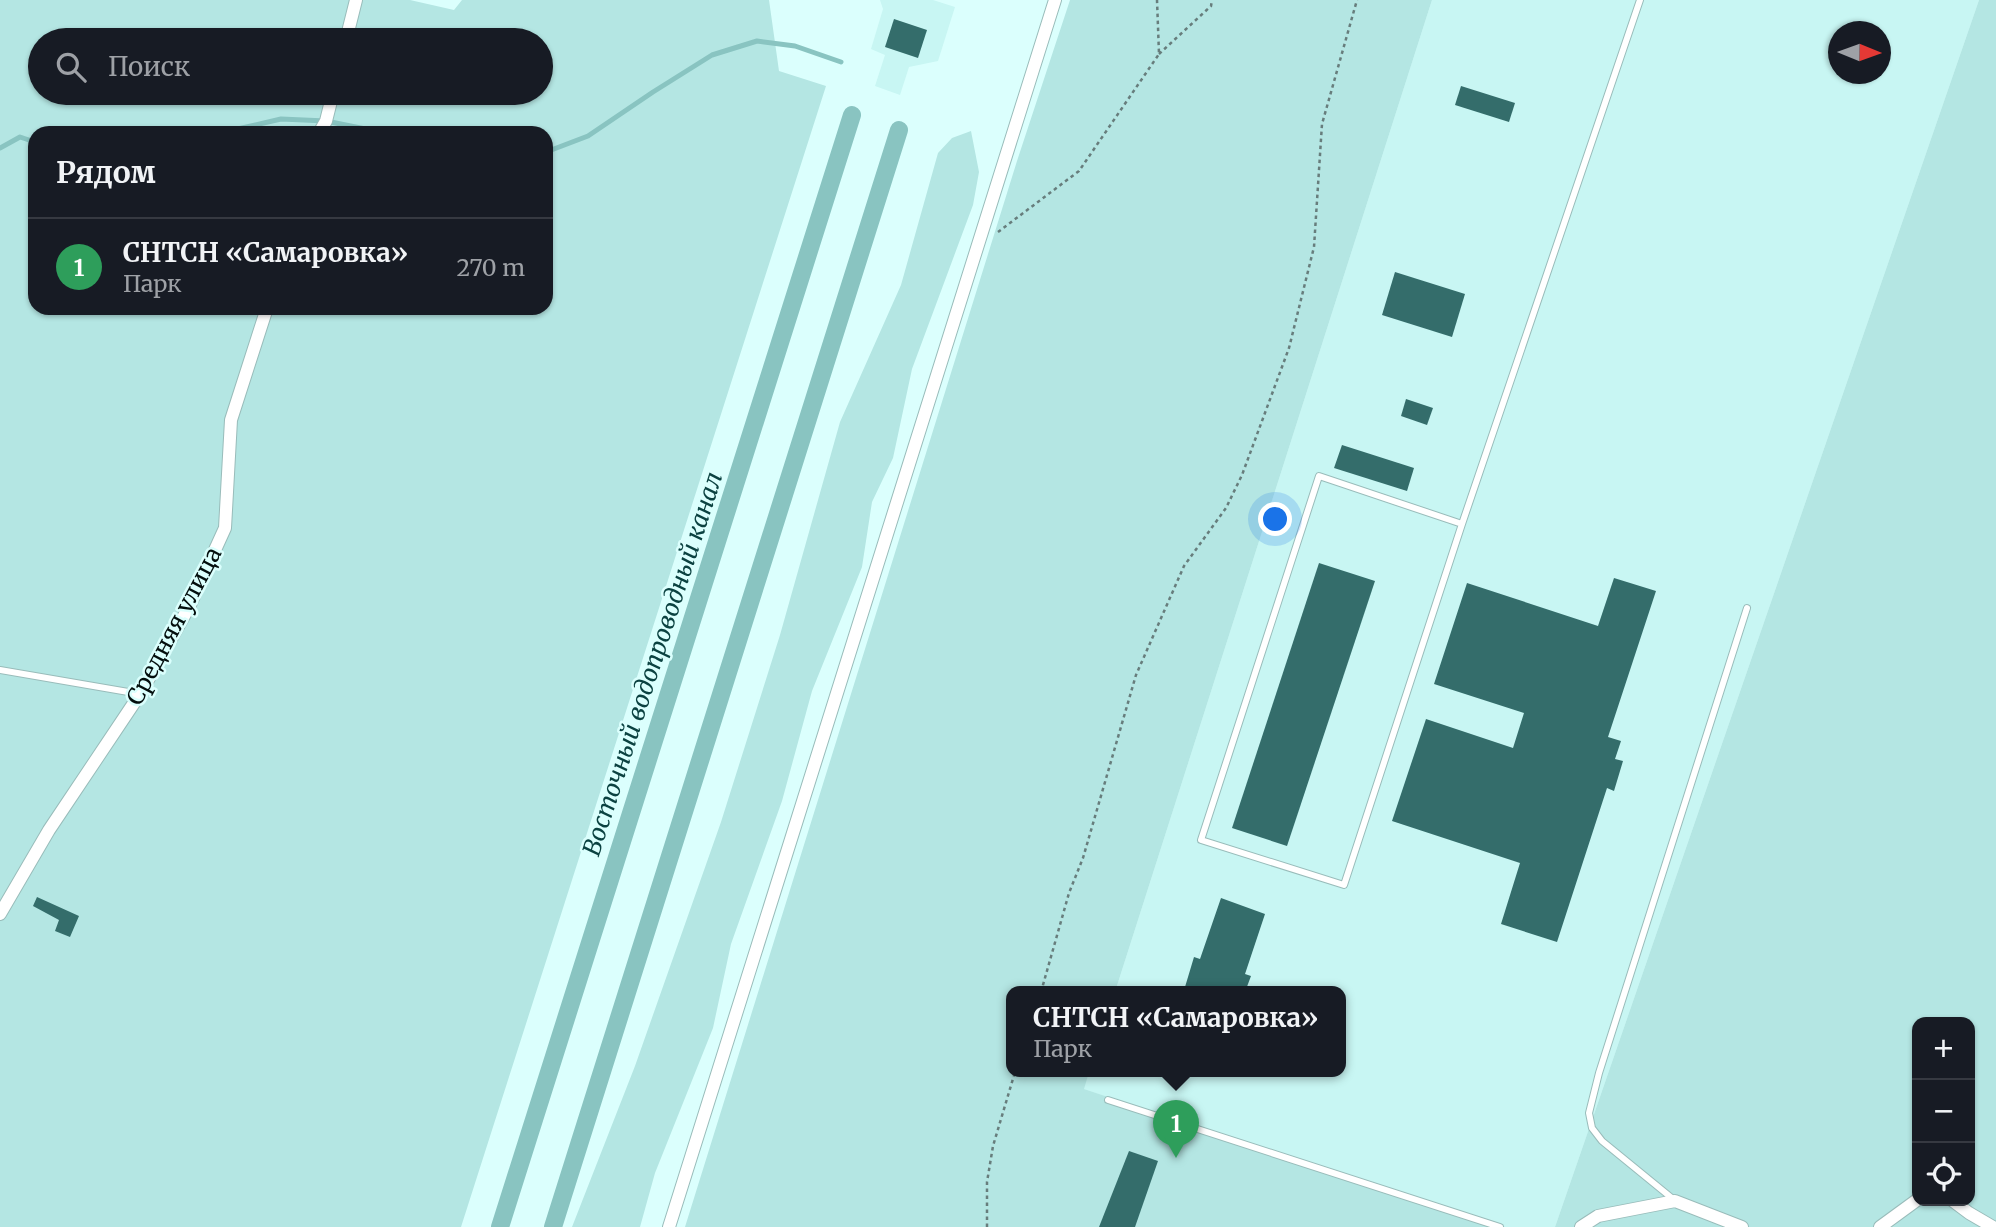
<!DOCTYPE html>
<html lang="ru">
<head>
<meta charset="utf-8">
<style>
  body { margin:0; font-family:Merriweather,serif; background:#20242c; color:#f1f3f6 }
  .controls { position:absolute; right:21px; bottom:21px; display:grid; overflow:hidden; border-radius:14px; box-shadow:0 2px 5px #0004 }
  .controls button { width:63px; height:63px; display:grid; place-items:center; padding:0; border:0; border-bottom:2px solid #363941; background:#171b24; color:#f1f3f6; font:35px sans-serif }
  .compass { position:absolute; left:1828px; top:21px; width:63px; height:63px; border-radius:50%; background:#171b24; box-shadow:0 2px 5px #0004; rotate:91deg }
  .you { position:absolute; left:1276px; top:520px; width:24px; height:24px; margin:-18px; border:5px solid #fff; border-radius:50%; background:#1a73e8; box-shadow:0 0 0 10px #1a73e833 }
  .badge { display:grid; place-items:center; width:46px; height:46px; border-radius:50%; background:#c098ca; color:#fff; font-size:23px; font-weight:700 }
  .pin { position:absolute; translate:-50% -58px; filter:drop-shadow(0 2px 4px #0008) }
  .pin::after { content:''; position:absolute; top:37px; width:24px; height:21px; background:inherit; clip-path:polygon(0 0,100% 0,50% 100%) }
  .popup { position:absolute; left:1006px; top:986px; width:340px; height:91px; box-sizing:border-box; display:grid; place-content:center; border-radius:14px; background:#171b24; filter:drop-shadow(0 2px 5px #0005); font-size:23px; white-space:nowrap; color:#9ea1a6 }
  .popup b { font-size:26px; color:#f1f3f6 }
  .popup::after { content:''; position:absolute; left:50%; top:100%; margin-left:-14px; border:14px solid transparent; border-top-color:#171b24 }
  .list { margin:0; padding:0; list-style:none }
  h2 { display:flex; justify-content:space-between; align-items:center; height:91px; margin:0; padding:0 28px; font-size:30px }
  h2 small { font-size:23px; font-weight:400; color:#9ea1a6 }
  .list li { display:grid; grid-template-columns:46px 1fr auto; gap:21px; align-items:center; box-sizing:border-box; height:98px; padding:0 28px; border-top:2px solid #363941 }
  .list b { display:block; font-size:26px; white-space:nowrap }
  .list p { margin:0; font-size:23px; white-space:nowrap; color:#9ea1a6 }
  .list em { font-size:23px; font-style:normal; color:#9ea1a6 }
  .icon { flex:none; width:38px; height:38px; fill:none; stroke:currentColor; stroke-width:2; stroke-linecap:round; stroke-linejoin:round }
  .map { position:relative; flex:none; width:1996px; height:1227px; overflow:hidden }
  .search { position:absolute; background:#171b24; box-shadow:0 2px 5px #0004; left:28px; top:28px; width:525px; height:77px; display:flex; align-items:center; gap:18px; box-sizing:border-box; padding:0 24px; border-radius:38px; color:#9ea1a6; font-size:26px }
  .panel { position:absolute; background:#171b24; box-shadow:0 2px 5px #0004; left:28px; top:126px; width:525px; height:189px; border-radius:21px }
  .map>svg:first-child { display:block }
  .built { fill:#c8f6f3; fill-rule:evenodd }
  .green { fill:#b4e6e3; fill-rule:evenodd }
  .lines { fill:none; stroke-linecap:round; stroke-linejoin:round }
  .stream { stroke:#89c4c1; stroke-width:5 }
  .canal { stroke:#89c4c1; stroke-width:18 }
  .building { fill:#346d6b }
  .lane-casing { stroke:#99bcba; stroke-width:8 }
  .street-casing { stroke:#99bcba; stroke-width:14 }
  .path { stroke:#677d7c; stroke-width:2.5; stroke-dasharray:3.5 3.5; stroke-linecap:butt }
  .lane { stroke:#fff; stroke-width:6 }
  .street { stroke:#fff; stroke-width:12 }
  .labels { text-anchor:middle; stroke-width:5; stroke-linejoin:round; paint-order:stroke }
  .street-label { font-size:23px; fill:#030e0d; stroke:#dbfffd }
  .water-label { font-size:24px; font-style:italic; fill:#0b4241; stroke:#dbfffd }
</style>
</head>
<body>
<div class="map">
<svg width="1996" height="1227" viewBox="0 0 1996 1227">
  <rect width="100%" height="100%" fill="#dbfffd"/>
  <!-- built -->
  <g class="built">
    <path d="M880,0H933L955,7L938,61L909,67L900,95L875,86L885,55L871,49L883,9Z"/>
    <path d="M1432,0H1979L1555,1227H1497L1083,1089L1089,1072H1340V992H1115ZM1839,32H1881V74H1839Z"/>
  </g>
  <!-- green -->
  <g class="green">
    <path d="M0,0H410L454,10L462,0H769L779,71L826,86L461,1227H0ZM40,40H541V93H40ZM35,133H546V308H35Z"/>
    <path d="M1070,0H1432L1115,992H1012V1072H1089L1084,1089L1497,1227H685L1017,161Z"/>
    <path d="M1979,0H1996V1227H1555ZM1917,1022H1970V1201H1917Z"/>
    <path d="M971,131L979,172L973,205L912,369L893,458L872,502L862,567L812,691L782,801L731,944L713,1028L655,1173L640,1227H572L635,1066L721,822L780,635L840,422L901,285L938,153L952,138Z"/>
  </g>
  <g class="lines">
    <!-- stream -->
    <g class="stream">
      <path d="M220,133L281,119L326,121L385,133"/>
      <path d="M0,148L20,137L35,142"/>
      <path d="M546,152L588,136L653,92L712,55L757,41L795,46L841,62"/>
    </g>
    <!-- canal -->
    <g class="canal">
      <path d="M500,1227L852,115"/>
      <path d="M553,1227L899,130"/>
    </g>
  </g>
  <!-- building -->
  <g class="building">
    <path d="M894,19L927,30L918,58L885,47Z"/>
    <path d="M1461,86L1515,103L1509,122L1455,105Z"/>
    <path d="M1395,272L1465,294L1452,337L1382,315Z"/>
    <path d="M1406,399L1433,408L1427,425L1401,416Z"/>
    <path d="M1342,445L1414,468L1407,491L1334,468Z"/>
    <path d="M1319,563L1375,581L1287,846L1232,828Z"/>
    <path d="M1614,578L1656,591L1608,737L1621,741L1615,759L1623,761L1614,791L1607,788L1557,942L1501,924L1520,863L1392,821L1426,719L1513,748L1524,713L1434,684L1467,583L1598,626Z"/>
    <path d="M37,897L79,916L70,937L55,931L59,920L33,906Z"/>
    <path d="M1221,898L1265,914L1245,974L1251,976L1245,992H1198L1185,987L1194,957L1200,959Z"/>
    <path d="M1129,1151L1158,1161L1135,1227H1099Z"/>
  </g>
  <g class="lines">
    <defs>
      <g id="lane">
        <path d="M1462,524L1319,476L1201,840L1344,885L1462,524L1640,0"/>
        <path d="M0,670L140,694"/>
        <path d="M1108,1100L1500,1227"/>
        <path d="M1673,1199L1602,1141L1592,1128L1589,1113L1599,1073L1747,608"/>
      </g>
      <g id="street">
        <path d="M346,40L356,0"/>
        <path d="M319,133L326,121L333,93"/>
        <path d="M0,914L49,830L140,694L189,607L225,528L231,420L267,308"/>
        <path d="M1953,1201L1969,1213L1993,1227"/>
        <path d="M669,1227L1055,0"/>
        <path d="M1581,1227L1598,1216L1675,1201L1742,1227"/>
        <path d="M1880,1227L1917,1200"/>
      </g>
    </defs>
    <!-- lane casing -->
    <use href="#lane" class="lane-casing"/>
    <!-- street casing -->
    <use href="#street" class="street-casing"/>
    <!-- path -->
    <g class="path">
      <path d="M1159,54L1211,6L1212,0"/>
      <path d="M998,232L1079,171L1159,54L1157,0"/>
      <path d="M1041,992L1069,893L1083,858L1136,675L1184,566L1226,508L1242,475L1289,348L1314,247L1322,124L1357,0"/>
      <path d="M987,1227V1182L993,1146L1015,1072"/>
    </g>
    <!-- lane -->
    <use href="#lane" class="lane"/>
    <!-- street -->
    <use href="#street" class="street"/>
  </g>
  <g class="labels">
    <!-- street labels -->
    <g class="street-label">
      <text transform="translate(174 626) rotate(-62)" y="8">Средняя улица</text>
    </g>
    <!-- water labels -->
    <g class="water-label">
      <text transform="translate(653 664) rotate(-72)" y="8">Восточный водопроводный канал</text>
    </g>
  </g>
</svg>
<div class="controls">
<button>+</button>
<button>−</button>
<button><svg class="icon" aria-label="locate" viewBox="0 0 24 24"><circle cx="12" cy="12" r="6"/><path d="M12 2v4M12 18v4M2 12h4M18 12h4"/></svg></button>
</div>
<svg class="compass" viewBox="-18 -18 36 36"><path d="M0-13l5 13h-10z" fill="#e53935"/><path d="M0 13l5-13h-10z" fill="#9ea1a6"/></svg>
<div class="you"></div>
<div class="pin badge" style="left:1176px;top:1158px;background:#2e9e5b">1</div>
<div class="popup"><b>СНТСН «Самаровка»</b>Парк</div>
<div class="search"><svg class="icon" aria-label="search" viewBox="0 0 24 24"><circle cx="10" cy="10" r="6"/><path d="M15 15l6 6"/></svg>Поиск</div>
<section class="panel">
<h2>Рядом<small></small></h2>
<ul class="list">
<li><span class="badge" style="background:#2e9e5b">1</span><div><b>СНТСН «Самаровка»</b><p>Парк</p></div><em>270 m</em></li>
</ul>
</section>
</div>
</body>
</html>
